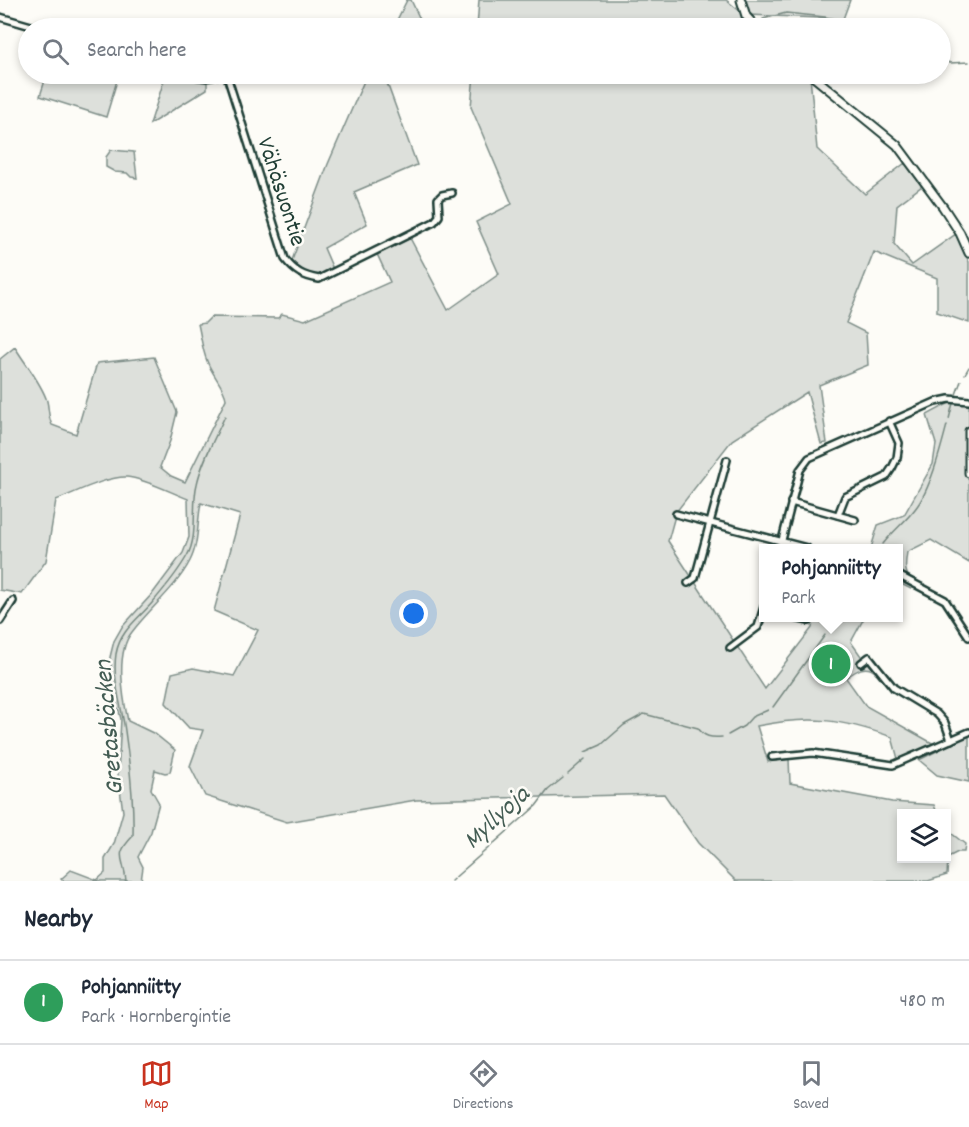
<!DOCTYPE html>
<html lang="en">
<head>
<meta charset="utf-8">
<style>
  body { margin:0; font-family:Dekko,sans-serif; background:#f2f2f3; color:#1f2937 }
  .controls { position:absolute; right:18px; bottom:18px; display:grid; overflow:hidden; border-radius:0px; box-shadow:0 3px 9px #0003 }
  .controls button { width:54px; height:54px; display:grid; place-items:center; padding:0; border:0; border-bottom:2px solid #e0e1e3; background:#fff; color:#1f2937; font:30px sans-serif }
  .you { position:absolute; left:414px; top:614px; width:21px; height:21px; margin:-15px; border:4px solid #fff; border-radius:50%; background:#1a73e8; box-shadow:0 0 0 9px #1a73e833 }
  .badge { display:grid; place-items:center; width:39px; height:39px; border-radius:50%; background:#c8321e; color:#fff; font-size:20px; font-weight:700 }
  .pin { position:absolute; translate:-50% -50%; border:3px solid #fff; box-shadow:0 2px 6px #0006 }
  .popup { position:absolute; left:759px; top:544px; width:144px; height:78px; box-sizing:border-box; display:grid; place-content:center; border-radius:0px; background:#fff; filter:drop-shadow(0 2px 4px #0005); font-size:20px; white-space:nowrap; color:#747a83 }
  .popup b { font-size:22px; color:#1f2937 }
  .popup::after { content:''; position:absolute; left:50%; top:100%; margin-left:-12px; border:12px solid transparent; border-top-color:#fff }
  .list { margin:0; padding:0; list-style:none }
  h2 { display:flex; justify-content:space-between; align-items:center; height:78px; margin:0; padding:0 24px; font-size:26px }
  h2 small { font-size:20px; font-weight:400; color:#747a83 }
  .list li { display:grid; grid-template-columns:39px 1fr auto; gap:18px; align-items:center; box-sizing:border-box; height:84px; padding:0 24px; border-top:2px solid #e0e1e3 }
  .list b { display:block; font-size:22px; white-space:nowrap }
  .list p { margin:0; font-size:20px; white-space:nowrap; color:#747a83 }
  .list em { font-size:20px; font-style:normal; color:#747a83 }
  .icon { flex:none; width:33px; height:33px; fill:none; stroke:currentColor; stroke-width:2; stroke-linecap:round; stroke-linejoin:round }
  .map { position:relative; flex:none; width:969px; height:881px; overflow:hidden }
  .search { position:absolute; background:#fff; box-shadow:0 3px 9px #0003; left:18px; right:18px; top:18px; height:66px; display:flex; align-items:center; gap:15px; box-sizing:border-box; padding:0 21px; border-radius:33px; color:#747a83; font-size:22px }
  .sheet { height:162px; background:#fff }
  nav { display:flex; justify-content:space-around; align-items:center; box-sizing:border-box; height:84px; border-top:2px solid #e0e1e3; background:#fff; font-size:16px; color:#747a83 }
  nav a { display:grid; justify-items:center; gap:3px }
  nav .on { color:#c8321e }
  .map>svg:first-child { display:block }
  .green { fill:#dde0db; stroke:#7e8e88; stroke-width:1.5 }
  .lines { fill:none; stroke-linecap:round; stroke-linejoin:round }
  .stream { stroke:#75877f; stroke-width:1.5 }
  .minor-casing { stroke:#1f3d34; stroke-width:10 }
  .tertiary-casing { stroke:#1f3d34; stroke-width:11 }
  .minor { stroke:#fdfcf7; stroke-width:5 }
  .tertiary { stroke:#fdfcf7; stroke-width:7 }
  .labels { text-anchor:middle; stroke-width:5; stroke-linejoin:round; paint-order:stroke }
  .street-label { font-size:24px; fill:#1f3d34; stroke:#fdfcf7 }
  .water-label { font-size:26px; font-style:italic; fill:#435c53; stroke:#fdfcf7 }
</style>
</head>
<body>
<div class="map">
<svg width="969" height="881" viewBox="0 0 969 881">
  <rect width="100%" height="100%" fill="#fdfcf7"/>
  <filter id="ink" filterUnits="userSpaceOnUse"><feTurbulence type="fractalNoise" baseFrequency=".0167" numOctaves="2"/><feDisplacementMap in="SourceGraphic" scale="12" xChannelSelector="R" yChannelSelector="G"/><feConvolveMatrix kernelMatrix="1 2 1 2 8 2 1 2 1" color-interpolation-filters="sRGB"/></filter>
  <g filter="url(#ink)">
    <!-- green -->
    <g class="green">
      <path d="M407,0H411L424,28H393Z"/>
      <path d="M479,0H726L741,12L754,28H477Z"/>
      <path d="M744,0H850L843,19L750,15Z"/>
      <path d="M47,74H119L106,117L40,96Z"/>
      <path d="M166,74H177L207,82V89L150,124Z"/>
      <path d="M367,74H400L387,83L417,165L354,192L367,224L324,248L333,269C312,280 309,278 291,263L328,164Z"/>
      <path d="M474,74H806L810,77L817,149L865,194L905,163L922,186L897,205L894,244L912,265L956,234L969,262V323L937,312V278L874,252L846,323L866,333L868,365L819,385L827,443L821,444L807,392L732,440L676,512L668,541L765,689L812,628L814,618H864L851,642L863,659H876L878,666L876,673C866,663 855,671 846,678L866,706L934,744L898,759L892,737C841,719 810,715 757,726L768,762L789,759L790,783L892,802L934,805L937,813L902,814V858H946L947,830L965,844L964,852H958L948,857L947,875L928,881H736L698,843L664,794L416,800L287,822L205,796L190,766L203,730L189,728L166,703L172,673L193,668L234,676L258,630L214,611L240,515L201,503C197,522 199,544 190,561C176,588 150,608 132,632C115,653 123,697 128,721L155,734L175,750L170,772L165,773L155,770L151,789L159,803L151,832L138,857L143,867L141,881H63L61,879L71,870L97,880L105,873V859L114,844L123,812L118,774L121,719L114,693L110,657L114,641L122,627L153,593L183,553L189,537L188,499C172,493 143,478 127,477C107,476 75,493 56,500L46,561L22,594L0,590V359L15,347C25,364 41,382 47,401C49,409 48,417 52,425L76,434L97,363L154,357L177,412L170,441L160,467L171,476L185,482L226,399C225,388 211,373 207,361C202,349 201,336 198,324L205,323L211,317L278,318L282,314L305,320L390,282L377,254L410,238L448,310L499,274L476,222L512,204L471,107Z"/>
      <path d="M111,150L134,152L137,178L131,177L127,173L115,172L106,167V157Z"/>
      <path d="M957,399L969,401V563L931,540L907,552C905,565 903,576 916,583L911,589L899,583L898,548H871L878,525L904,515L933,464L936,444L927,415Z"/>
      <path d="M969,735V782L937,775L919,760Z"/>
    </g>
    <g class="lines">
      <!-- stream -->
      <g class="stream">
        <path d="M763,19L786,13L825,17L861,24"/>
        <path d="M871,26L883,28"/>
        <path d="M940,58L950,63L969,62"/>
        <path d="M965,374L969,367"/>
        <path d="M955,397L961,381"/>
        <path d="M949,419L953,403"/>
        <path d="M883,544C893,531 905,522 915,509C930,491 941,448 947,425"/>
        <path d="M829,630L838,618"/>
        <path d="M773,707L825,635"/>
        <path d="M728,735L744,726L752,717L768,710"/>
        <path d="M585,752L601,745L624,725L644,714L698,728C704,737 711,738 722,737"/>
        <path d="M568,774L585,759"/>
        <path d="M126,881C124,856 113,857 133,836C134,801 130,766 125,731C122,706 112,681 116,654C120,631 137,620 152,603C164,589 178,572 187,556C199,535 191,506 197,484C202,461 215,438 225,416"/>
        <path d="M451,881L536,806L548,790L563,778"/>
      </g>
      <defs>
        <g id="minor">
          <path d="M0,17L38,28"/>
          <path d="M188,74C200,77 208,80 219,74L227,76L285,259C295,272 303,276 319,279L434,222L439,216L438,199L442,195L452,193"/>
          <path d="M791,502L855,520"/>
          <path d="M676,514L807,548"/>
          <path d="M838,515L845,497L886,477L892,468L897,458L899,443L889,421"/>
          <path d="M780,548L800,470L809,458L935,402L949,399L969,401"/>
          <path d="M898,575L945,600L969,637"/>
          <path d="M688,583L695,578L727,460"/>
          <path d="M795,618L809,621"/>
          <path d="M0,621L13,601"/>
          <path d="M730,648L758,627L764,607"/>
          <path d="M861,663L869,657L894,688L937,714L945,723L951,740"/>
          <path d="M772,757L813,753L893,765L969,732"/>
        </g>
        <g id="tertiary">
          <path d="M741,0L746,16L757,28"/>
          <path d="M810,74L897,145L943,207L960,233L969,253"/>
          <path d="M969,431V473"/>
        </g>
      </defs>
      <!-- minor casing -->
      <use href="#minor" class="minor-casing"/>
      <!-- tertiary casing -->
      <use href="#tertiary" class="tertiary-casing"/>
      <!-- minor -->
      <use href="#minor" class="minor"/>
      <!-- tertiary -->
      <use href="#tertiary" class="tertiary"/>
    </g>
  </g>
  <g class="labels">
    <!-- street labels -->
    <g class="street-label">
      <text transform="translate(283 191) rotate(72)" y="8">Vähäsuontie</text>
    </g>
    <!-- water labels -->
    <g class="water-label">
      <text transform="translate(107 728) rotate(-95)" y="9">Gretasbäcken</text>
      <text transform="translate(495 816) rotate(-43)" y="9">Myllyoja</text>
    </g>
  </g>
</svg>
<div class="controls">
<button><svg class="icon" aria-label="layers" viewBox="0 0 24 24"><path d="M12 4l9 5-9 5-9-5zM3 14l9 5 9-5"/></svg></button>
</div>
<div class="you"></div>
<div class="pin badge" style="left:831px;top:664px;background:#2e9e5b">1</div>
<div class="popup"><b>Pohjanniitty</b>Park</div>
<div class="search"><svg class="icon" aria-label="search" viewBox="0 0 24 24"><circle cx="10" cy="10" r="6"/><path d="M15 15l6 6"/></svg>Search here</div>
</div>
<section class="sheet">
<h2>Nearby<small></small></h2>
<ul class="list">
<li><span class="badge" style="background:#2e9e5b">1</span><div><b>Pohjanniitty</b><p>Park · Hornbergintie</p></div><em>480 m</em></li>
</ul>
</section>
<nav>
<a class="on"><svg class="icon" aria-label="map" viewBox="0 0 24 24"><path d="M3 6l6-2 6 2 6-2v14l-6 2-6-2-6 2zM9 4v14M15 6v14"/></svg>Map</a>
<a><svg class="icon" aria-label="directions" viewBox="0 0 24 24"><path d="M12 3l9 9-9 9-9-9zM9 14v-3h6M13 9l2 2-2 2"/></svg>Directions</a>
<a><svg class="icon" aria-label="saved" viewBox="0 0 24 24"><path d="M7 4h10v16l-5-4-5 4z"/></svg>Saved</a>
</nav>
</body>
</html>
